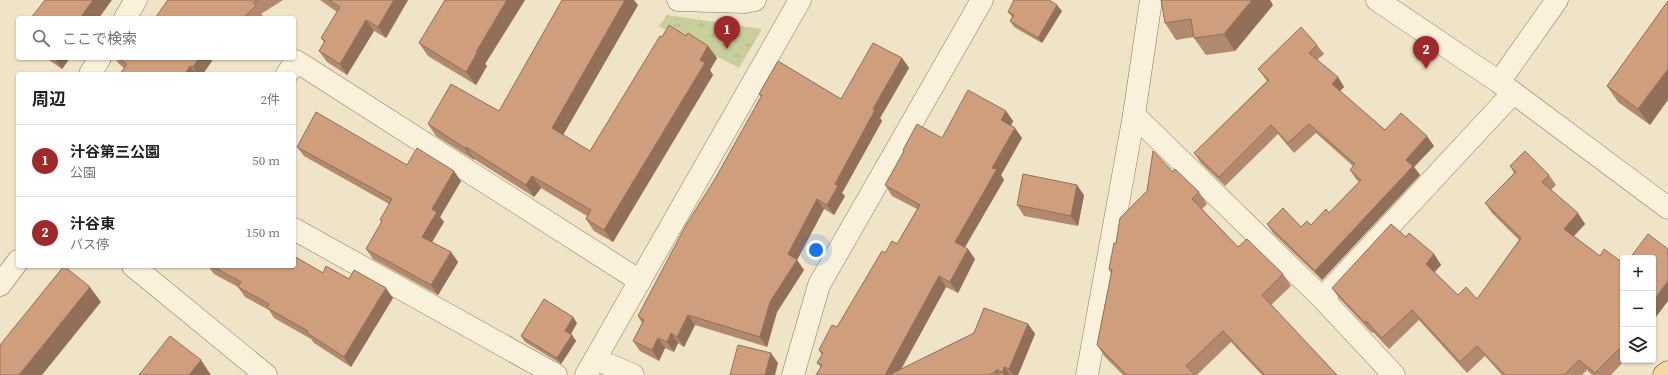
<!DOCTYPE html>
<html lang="ja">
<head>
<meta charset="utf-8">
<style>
  body { margin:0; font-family:"Source Serif 4","Noto Sans JP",serif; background:#f2f2f2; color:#202124 }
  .controls { position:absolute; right:12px; bottom:12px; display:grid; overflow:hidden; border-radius:4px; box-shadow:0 1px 3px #0004 }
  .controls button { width:36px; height:36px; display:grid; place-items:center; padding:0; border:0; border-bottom:1px solid #e0e0e0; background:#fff; color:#202124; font:20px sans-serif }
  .you { position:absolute; left:816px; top:250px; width:14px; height:14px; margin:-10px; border:3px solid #fff; border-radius:50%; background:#1a73e8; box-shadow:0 0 0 6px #1a73e833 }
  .badge { display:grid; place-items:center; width:26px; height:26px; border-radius:50%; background:#9e2a2b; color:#fff; font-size:13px; font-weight:700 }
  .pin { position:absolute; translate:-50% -33px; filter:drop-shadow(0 1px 2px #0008) }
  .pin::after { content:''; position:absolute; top:21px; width:14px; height:12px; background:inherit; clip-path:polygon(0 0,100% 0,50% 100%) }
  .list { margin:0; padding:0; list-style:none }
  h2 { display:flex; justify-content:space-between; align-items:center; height:52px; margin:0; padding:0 16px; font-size:17px }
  h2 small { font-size:13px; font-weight:400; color:#757577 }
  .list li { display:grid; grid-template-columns:26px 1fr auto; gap:12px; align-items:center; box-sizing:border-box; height:72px; padding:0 16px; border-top:1px solid #e0e0e0 }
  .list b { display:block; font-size:15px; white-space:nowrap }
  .list p { margin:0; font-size:13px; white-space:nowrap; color:#757577 }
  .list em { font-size:13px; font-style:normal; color:#757577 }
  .icon { flex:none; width:22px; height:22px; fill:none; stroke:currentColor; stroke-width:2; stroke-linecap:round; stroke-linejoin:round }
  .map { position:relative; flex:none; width:1668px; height:375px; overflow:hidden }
  .search { position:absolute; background:#fff; box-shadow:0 1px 3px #0004; left:16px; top:16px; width:280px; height:44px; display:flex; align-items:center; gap:10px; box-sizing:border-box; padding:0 14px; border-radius:4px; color:#757577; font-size:15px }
  .panel { position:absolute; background:#fff; box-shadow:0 1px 3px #0004; left:16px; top:72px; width:280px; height:196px; border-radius:4px }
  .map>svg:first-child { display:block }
  .park { fill:url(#park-tufts) }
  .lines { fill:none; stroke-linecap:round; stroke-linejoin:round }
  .minor-casing { stroke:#8d765c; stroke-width:23 }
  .major-casing { stroke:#5b4430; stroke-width:23 }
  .minor { stroke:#faf1dc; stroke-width:22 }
  .major { stroke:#f3d9a0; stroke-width:22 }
  .wall { fill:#b2896c }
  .shaded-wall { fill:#916f58 }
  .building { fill:#cf9f7d; stroke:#916f58 }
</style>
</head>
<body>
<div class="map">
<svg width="1668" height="375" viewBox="0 0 1668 375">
  <defs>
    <pattern id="park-tufts" width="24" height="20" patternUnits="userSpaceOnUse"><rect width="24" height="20" fill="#c9cf9b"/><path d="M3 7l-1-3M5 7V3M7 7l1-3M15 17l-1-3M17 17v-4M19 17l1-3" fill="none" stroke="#aeb285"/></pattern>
  </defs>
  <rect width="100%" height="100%" fill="#f0e4c8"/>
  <!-- park -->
  <path class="park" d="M667,15L762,29L739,68L659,26Z"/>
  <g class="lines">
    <defs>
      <g id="minor">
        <path d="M678,0L745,2L755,0"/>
        <path d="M1377,0L1499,82L1668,208"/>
        <path d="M125,18L136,0"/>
        <path d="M90,74L100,58"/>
        <path d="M287,74L296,61L640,281"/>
        <path d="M1499,82L1557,0"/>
        <path d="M1134,115L1322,298L1394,375"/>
        <path d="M294,229L556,375"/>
        <path d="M133,266L266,375"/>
        <path d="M0,285L18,261"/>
        <path d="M1330,290L1513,93"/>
        <path d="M595,359L633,375"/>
        <path d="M586,375L800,0"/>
        <path d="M793,375L819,285L982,0"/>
        <path d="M1087,375L1134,115L1151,0"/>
      </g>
      <path id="major" d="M1664,375L1668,372"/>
    </defs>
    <!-- minor casing -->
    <use href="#minor" class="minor-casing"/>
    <!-- major casing -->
    <use href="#major" class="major-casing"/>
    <!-- minor -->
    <use href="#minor" class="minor"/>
    <!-- major -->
    <use href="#major" class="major"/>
  </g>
  <!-- wall -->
  <g class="wall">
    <path d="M168,0H283L261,14L264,17L263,18H155Z"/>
    <path d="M320,0H408L386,38L374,31L347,75L327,62L319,51L324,42L321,38L337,12Z"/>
    <path d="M445,0H525L485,64L487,66L476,85L428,56L419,43Z"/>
    <path d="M1668,1L1650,125L1618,102L1607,86Z"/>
    <path d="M638,5L563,135L590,151L662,37L686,36L708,46L717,58L710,70L713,75L613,242L594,231L586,219L587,216L541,188L534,197L474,159V160L436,136L428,124L499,111Z"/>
    <path d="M1273,5L1235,51L1206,55L1194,38V37L1176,40L1165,23Z"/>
    <path d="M1062,11L1042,43L1014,27L1010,21L1012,17L1008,12Z"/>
    <path d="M1317,45L1324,54L1317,60L1338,77L1344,87L1340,91L1385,130L1434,146L1414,167L1420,175L1322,280L1273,233L1267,224L1301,227L1311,225L1329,213L1359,182L1356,179L1350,170L1353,166L1316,133L1294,153L1278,134L1225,186L1201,163L1194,153L1267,81L1258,69Z"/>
    <path d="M46,58H70L62,69Z"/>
    <path d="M115,58H214L203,74H120L124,68L119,64Z"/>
    <path d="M902,58L909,68L880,118L882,121L842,193L845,196L834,215L824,209L797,260L804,270L777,312L767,347L695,325L684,347L678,343L674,352L665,348L659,361L640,351L633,341L642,323L638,316L761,97L759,94L841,99Z"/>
    <path d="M1006,111L1013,121L1011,126L1022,138L1001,175L1004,180L965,247L975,259L958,293L946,287L901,369L1028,324L1035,334L1018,375H816L821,367L817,363L822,355L819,350L837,327L885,253L897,244L917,209L892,196L885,185L904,151L903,150L942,138Z"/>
    <path d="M297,147L407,165L461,181L440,217L444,222L432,242L451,252L458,262L438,295L373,259L366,249L382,222L380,220L389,204L304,156Z"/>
    <path d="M1510,166L1549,175L1556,185L1551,190L1585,224L1574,236L1600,256L1623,263V360H1625L1611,375H1592L1587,370L1582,375H1502L1485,356L1467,373L1419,320L1389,349L1373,332L1372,333L1339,298L1332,288L1406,237L1434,254L1441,265L1434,272L1458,295L1477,299L1519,240L1492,213L1485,203L1514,173Z"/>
    <path d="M1173,172L1199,192L1207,204L1202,209L1238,247L1283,274L1291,286L1271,305L1337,375H1262L1231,342L1197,375H1123L1105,357L1097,345L1111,273L1109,269L1116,243Z"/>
    <path d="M1084,195L1078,226L1024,216L1017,205Z"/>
    <path d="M208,266H294L349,279L393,298L351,367L314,343L311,339L274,318L269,310L245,297L238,287L214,274Z"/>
    <path d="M577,323L571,334L576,341L561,364L525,342L521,336Z"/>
  </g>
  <!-- shaded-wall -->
  <g class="shaded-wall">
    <path d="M93,0H112L99,18H80Z"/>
    <path d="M394,0H408L386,38L378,27Z"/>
    <path d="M507,0H525L485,64L487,66L476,85L466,72L476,52Z"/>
    <path d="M625,0H634L638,5L560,140L552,128Z"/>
    <path d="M1252,0H1270L1273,5L1235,51L1224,34Z"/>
    <path d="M1057,5L1062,11L1042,43L1038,38Z"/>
    <path d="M366,20L374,31L347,75L340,64Z"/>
    <path d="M708,46L717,58L710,70L713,75L613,242L604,230L700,60Z"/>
    <path d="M54,58H70L62,69Z"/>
    <path d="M199,58H214L203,74H197L193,67Z"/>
    <path d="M902,58L909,68L880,118L882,121L842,193L845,196L834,215L827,205L835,184L873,109Z"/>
    <path d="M190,66L196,74H185Z"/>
    <path d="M1668,69V100L1650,125L1638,109Z"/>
    <path d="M1338,77L1344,87L1338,93L1332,84Z"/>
    <path d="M1006,111L1013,121L1008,130L1001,120Z"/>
    <path d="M1015,128L1022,138L1001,175L1004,180L962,252L955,242L992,168Z"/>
    <path d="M1427,136L1434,146L1414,167L1420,175L1322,280L1315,271L1406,160Z"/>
    <path d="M466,147L474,159V160L465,148Z"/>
    <path d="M454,171L461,181L440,217L444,222L429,247L422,237L432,209Z"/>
    <path d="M532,176L541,188L534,197L526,185Z"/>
    <path d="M1077,185L1084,195L1078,226L1071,216Z"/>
    <path d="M817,199L824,209L795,264L797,260L804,270L777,312L767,347L760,337L770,302L788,254Z"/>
    <path d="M1578,213L1585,224L1571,239L1564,229Z"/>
    <path d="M968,249L975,259L958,293L950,282Z"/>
    <path d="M451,252L458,262L438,295L431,285Z"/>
    <path d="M1434,254L1441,265L1433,274L1426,264Z"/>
    <path d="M939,276L946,287L898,375H885Z"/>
    <path d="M1668,281V301L1653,321V301Z"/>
    <path d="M90,287L101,302L42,375H19Z"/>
    <path d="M386,288L393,298L351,367L344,357Z"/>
    <path d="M688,315L695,325L684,347L677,337Z"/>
    <path d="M573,317L577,323L569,337L565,331Z"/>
    <path d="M1028,324L1035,334L1018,375H1013L1009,369Z"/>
    <path d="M671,333L678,343L674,352L667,342Z"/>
    <path d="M572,335L576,341L561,364L557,358Z"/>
    <path d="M658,338L665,348L659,361L652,350Z"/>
    <path d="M771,353L778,363L775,375H765Z"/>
    <path d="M201,360L211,375H189Z"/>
    <path d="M1004,367L1010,375H1004L1003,372Z"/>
    <path d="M996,370L999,375H997L995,372Z"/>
  </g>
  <!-- building -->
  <g class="building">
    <path d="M45,0H93L80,18H31Z"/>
    <path d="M168,0H258L253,3L256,6L243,18H155Z"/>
    <path d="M329,0H394L378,27L366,20L340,64L319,51L325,41L321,38L340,7Z"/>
    <path d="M445,0H507L476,52L477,53L466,72L419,43Z"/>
    <path d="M562,0H625L552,128L590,151L660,36L662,37L669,25L686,36L688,33L708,46L700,60L705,63L604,230L586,219L591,210L532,176L526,185L466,147L465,148L428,124L451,84L499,111Z"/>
    <path d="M1014,0H1049L1057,5L1038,38L1010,21L1014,15L1008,12Z"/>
    <path d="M1161,0H1252L1224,34L1194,38L1191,19L1165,23Z"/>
    <path d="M1668,1V69L1638,109L1607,86Z"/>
    <path d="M1301,27L1317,45L1309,53L1338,77L1332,84L1385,130L1401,113L1427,136L1406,160L1413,166L1315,271L1267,224L1283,208L1301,227L1307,221L1311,225L1326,209L1329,213L1361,180L1350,170L1355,164L1309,124L1288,143L1271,125L1219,177L1194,153L1269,80L1258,69Z"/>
    <path d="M873,43L902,58L873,109L875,110L835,184L838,186L827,205L817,199L788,254L797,260L770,302L760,337L688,315L677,337L671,333L667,342L658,338L652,350L633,341L644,320L638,316L686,225L715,179L762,95L759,94L778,61L841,99Z"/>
    <path d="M118,58H199L193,67L190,66L185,74H120L127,64Z"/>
    <path d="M968,90L1006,111L1001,120L1015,128L992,168L997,169L955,242L968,249L950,282L939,276L885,375H816L822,365L817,363L823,353L819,350L832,325L837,327L882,251L885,253L892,241L897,244L920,205L885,185L904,151L903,150L917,124L942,138Z"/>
    <path d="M316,112L407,165L417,148L454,171L432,209L437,212L422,237L451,252L431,285L366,249L382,221L380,220L392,199L297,147Z"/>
    <path d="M1153,151L1173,172L1175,169L1199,192L1192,199L1238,247L1247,239L1283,274L1262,295L1337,375H1263L1264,374L1223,331L1186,366L1195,375H1127L1097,345L1112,270L1109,269L1114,243H1116L1120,218L1147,191Z"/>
    <path d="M1525,151L1549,175L1542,182L1578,213L1564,229L1600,256L1604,249L1623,263V345L1595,373L1579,360L1564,375H1505L1477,346L1460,362L1412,310L1382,338L1366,321L1365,323L1332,288L1391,224L1406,237L1409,233L1434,254L1426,264L1458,295L1466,287L1477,299L1521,238L1485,203L1516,172L1510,166Z"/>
    <path d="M1023,174L1077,185L1071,216L1017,205Z"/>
    <path d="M1648,234L1668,249V281L1653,301V258H1630Z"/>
    <path d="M294,256L323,273L326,266L349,279L354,270L386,288L344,357L307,333L308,331L267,308L269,304L238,287L241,282L212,266H294Z"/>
    <path d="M64,266L90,287L19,375H0V345Z"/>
    <path d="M544,299L573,317L565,331L572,335L557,358L521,336Z"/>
    <path d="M984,308L1028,324L1009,369L1004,367L1003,372L996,370L995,372L989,375H889L974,333Z"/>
    <path d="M170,336L201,360L189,375H139Z"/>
    <path d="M738,345L771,353L765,375H730Z"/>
  </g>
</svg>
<div class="controls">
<button>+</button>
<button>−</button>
<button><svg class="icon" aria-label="layers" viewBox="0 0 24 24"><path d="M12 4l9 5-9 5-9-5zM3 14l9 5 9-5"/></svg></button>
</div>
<div class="you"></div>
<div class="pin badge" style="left:727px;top:49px">1</div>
<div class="pin badge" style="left:1426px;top:69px">2</div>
<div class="search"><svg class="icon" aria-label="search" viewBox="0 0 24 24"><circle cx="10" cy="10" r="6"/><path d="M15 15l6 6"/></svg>ここで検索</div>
<section class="panel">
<h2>周辺<small>2件</small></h2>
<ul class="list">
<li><span class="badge">1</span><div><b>汁谷第三公園</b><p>公園</p></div><em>50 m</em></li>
<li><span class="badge">2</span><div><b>汁谷東</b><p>バス停</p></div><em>150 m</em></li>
</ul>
</section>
</div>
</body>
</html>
